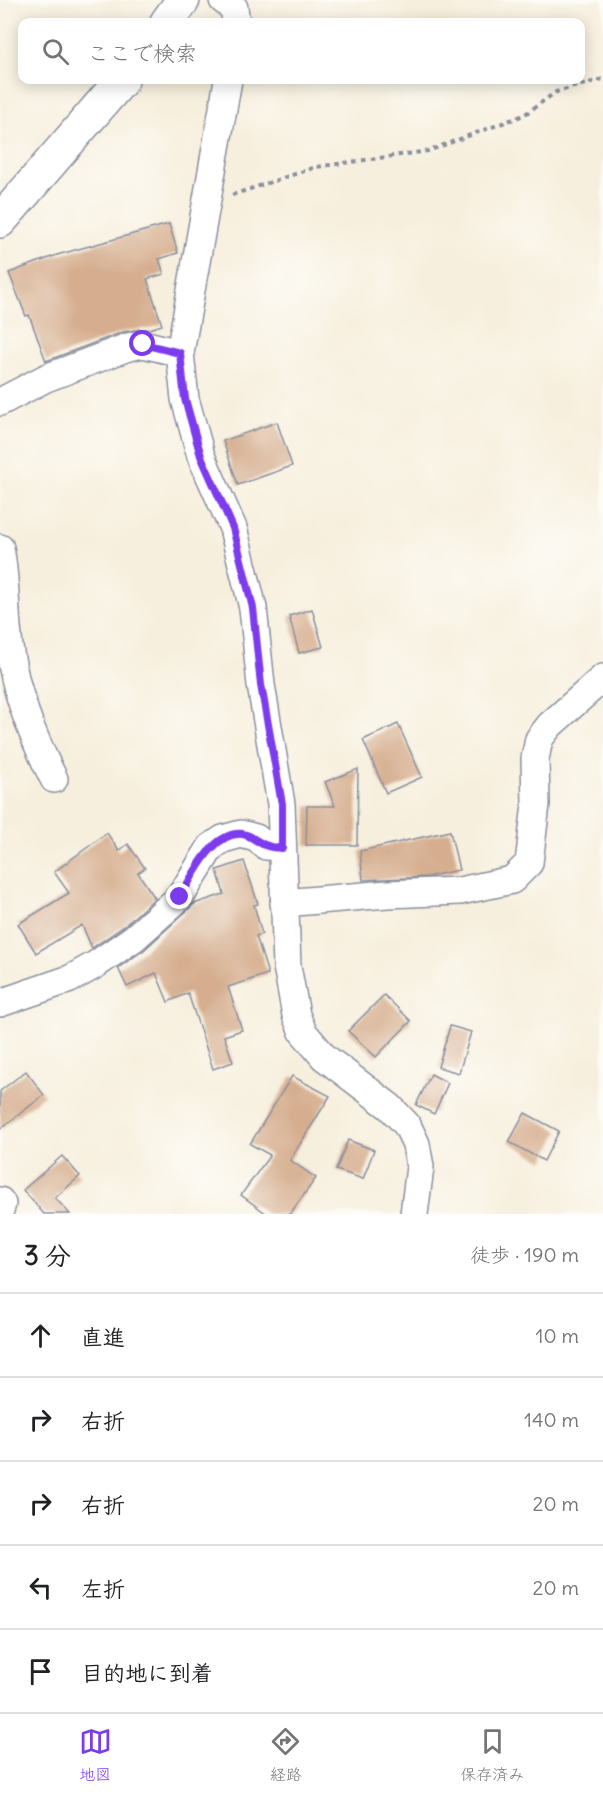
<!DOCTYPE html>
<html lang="ja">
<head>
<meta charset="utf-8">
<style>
  body { margin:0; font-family:Delius,"Klee One",sans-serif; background:#f6f6f6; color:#202124 }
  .stop { position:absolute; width:18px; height:18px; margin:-14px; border:4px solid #7c3aed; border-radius:50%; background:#fff }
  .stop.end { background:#7c3aed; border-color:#fff; box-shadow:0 2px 6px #0008 }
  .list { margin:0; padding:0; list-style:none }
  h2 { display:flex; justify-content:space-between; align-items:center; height:78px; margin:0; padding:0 24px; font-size:26px }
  h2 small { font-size:20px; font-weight:400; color:#757577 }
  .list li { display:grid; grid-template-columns:39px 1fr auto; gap:18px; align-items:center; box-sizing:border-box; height:84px; padding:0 24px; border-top:2px solid #e0e0e0 }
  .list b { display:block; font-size:22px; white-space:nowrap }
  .list em { font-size:20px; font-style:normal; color:#757577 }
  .icon { flex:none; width:33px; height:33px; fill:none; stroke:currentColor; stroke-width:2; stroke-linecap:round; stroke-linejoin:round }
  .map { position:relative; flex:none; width:603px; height:1214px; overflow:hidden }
  .search { position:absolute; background:#fff; box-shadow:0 3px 15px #0003; left:18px; right:18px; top:18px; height:66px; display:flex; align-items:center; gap:15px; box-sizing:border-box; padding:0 21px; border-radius:12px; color:#757577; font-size:22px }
  .sheet { height:498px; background:#fff }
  nav { display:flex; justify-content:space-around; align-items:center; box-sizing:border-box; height:84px; border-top:2px solid #e0e0e0; background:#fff; font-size:16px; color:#757577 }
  nav a { display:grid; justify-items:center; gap:3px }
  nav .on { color:#7c3aed }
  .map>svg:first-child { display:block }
  .building { fill:#d6ae8f }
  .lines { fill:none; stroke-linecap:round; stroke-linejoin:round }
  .minor-casing { stroke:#898f9e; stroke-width:30 }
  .secondary-casing { stroke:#898f9e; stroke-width:36 }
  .path { stroke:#898f9e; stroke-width:4; stroke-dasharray:4.5 4.5; stroke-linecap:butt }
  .minor { stroke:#fff; stroke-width:27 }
  .secondary { stroke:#fff; stroke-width:33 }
  .route { stroke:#7c3aed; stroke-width:8 }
</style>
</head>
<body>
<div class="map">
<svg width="603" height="1214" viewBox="0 0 603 1214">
  <rect width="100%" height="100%" fill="#fdfcf7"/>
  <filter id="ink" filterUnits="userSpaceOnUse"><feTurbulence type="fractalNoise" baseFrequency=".0167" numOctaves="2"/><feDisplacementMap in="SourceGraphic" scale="12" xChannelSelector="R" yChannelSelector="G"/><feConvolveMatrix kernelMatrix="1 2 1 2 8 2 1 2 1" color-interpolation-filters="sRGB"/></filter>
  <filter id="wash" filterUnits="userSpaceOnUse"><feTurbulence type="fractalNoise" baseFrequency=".008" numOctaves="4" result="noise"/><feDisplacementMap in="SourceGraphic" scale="24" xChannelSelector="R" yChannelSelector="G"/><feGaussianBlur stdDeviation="1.35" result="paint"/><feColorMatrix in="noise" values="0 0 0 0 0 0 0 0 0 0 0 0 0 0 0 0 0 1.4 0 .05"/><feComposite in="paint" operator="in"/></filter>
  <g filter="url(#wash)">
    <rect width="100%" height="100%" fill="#f7efdd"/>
    <g id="blocks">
      <!-- building -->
      <g class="building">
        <path d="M169,224L178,253L159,259L164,274L147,279L162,325L149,329H140L123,332L46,361L29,315L26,316L9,273L57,255Z"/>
        <path d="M277,422L292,466L238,485L223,441Z"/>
        <path d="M312,609L323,647L299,653L289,616Z"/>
        <path d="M398,724L422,777L386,793L363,740Z"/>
        <path d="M358,769L357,845H306L307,806H335L325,782Z"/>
        <path d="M450,831L459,870L427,877L363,880L360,851Z"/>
        <path d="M107,833L119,851L128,844L145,868L138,873L155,898L124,926L92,948L82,925L36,953L18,924L69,893L54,872Z"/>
        <path d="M244,861L258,904L254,905L262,934L256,936L268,974L228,987L242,1030L224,1036L233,1062L213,1069L188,993L168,1002L156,973L127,987L118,968L144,950L194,904L224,894L217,870Z"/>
        <path d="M384,995L411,1021L376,1057L348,1031Z"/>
        <path d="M450,1026L471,1032L459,1073L438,1067Z"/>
        <path d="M26,1071L44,1095L0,1129V1091Z"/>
        <path d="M431,1074L448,1083L434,1114L416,1105Z"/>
        <path d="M292,1076L330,1096L290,1160L316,1178L290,1214H267L241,1195L270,1155L250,1144Z"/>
        <path d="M525,1113L559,1131L544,1161L509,1142Z"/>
        <path d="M348,1140L374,1150L363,1179L336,1170Z"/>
        <path d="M62,1156L80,1176L55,1198L70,1214H44L23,1190Z"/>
      </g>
    </g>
  </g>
  <g filter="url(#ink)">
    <use href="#blocks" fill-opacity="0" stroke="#898f9e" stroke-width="1.5"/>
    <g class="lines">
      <defs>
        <g id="minor">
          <path d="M223,0L234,8L236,22"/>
          <path d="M228,80L180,353L185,399L201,456L233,528L253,608L261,685L281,804L287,966L296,1015L303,1032L324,1057L390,1107L407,1125L416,1144L420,1167L414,1214"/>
          <path d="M0,402L46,378L128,347L143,344L180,353"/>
          <path d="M0,548C7,584 4,617 10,653C17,697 34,740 54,779"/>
          <path d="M284,903L387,894L460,891L512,880L529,863L536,804L535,759L539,739L550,725L603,678"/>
          <path d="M0,1003L70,979L95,965L134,938L180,897L211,847L223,839L241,834L256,838L266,846L282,847"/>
          <path d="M0,1201L2,1204L0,1210"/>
        </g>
        <g id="secondary">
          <path d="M167,22L183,0"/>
          <path d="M0,221L122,80"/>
        </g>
      </defs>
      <!-- minor casing -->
      <use href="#minor" class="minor-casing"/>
      <!-- secondary casing -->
      <use href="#secondary" class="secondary-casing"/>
      <!-- path -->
      <path class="path" d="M232,195L316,167L428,151L524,115L556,92L603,79"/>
      <!-- minor -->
      <use href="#minor" class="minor"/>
      <!-- secondary -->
      <use href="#secondary" class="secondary"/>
    </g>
  </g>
  <g class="lines" filter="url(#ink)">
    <!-- route -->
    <path class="route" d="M143,344L180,353L185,399L201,456L233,528L253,608L261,685L282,804V848C278,847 272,848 268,846C259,844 253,836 243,834C213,830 193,876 180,897"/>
  </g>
</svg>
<div class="stop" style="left:143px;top:344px"></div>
<div class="stop end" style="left:180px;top:897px"></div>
<div class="search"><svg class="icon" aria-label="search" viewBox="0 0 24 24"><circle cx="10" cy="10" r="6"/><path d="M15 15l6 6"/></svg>ここで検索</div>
</div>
<section class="sheet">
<h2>3 分<small>徒歩 · 190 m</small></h2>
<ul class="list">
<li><svg class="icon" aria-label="ahead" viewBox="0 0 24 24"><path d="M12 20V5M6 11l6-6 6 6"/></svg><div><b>直進</b></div><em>10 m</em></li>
<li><svg class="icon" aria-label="right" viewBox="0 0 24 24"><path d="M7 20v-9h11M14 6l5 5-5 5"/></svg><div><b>右折</b></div><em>140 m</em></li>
<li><svg class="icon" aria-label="right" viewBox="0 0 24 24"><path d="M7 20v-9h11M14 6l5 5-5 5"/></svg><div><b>右折</b></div><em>20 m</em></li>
<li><svg class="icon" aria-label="left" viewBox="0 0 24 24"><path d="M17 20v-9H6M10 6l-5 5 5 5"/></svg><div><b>左折</b></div><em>20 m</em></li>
<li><svg class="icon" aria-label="arrive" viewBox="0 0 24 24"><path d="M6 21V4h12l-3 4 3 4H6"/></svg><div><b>目的地に到着</b></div></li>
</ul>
</section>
<nav>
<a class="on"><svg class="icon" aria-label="map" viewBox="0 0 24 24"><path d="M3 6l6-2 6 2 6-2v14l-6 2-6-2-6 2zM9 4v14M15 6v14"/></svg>地図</a>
<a><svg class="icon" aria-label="directions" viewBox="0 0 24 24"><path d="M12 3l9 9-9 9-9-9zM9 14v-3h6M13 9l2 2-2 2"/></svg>経路</a>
<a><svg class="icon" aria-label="saved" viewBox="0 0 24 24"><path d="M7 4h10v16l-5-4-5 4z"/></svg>保存済み</a>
</nav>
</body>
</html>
